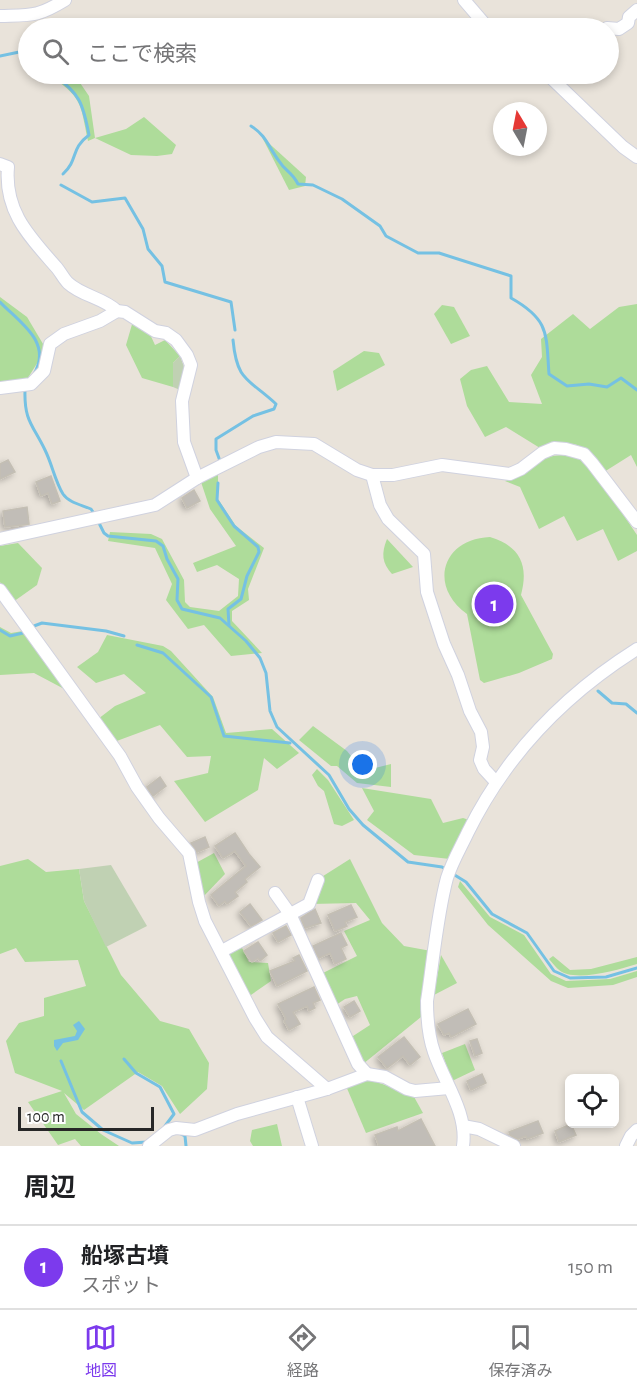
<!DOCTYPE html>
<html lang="ja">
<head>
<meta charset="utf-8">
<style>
  body { margin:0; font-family:"Alegreya Sans","Noto Sans JP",sans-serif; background:#f2f2f2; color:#202124 }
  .controls { position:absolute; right:18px; bottom:18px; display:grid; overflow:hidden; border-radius:9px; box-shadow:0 3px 9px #0003 }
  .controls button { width:54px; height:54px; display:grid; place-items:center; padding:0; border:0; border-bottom:2px solid #e0e0e0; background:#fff; color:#202124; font:30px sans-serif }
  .compass { position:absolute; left:493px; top:102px; width:54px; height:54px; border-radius:50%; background:#fff; box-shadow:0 3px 9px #0003; rotate:350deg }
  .scale { position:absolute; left:18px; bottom:15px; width:136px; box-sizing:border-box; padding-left:6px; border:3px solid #272727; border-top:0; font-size:16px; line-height:21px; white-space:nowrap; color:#272727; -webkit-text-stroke:4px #fff; paint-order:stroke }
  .you { position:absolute; left:363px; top:765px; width:21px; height:21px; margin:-15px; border:4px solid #fff; border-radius:50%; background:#1a73e8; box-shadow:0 0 0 9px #1a73e833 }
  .badge { display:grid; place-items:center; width:39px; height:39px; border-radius:50%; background:#7c3aed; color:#fff; font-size:20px; font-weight:700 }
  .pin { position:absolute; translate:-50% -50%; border:3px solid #fff; box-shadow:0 2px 6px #0006 }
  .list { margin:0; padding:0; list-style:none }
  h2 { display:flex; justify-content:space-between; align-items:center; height:78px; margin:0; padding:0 24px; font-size:26px }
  h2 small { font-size:20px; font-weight:400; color:#757577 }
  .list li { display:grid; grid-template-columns:39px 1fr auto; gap:18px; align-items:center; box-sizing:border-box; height:84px; padding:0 24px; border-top:2px solid #e0e0e0 }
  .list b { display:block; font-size:22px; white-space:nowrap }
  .list p { margin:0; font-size:20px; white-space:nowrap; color:#757577 }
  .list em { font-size:20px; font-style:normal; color:#757577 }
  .icon { flex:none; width:33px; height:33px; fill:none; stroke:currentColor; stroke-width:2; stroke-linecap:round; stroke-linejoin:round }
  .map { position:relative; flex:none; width:637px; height:1146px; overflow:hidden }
  .search { position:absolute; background:#fff; box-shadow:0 3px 9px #0003; left:18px; right:18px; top:18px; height:66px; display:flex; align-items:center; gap:15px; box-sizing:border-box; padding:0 21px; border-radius:33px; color:#757577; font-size:22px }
  .sheet { height:162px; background:#fff }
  nav { display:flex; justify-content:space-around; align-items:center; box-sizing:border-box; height:84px; border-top:2px solid #e0e0e0; background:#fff; font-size:16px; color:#757577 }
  nav a { display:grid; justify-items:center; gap:3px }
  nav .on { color:#7c3aed }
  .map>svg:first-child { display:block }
  .green { fill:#aedc9a }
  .cemetery { fill:#c0d1b3 }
  .water { fill:#75c1e3 }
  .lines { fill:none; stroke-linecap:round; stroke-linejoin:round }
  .stream { stroke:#75c1e3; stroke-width:3 }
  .building { fill:#c1bdb7; stroke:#c4bfb4; stroke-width:1.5; filter:url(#shadow) }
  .minor-casing { stroke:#d0d2df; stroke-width:14 }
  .minor { stroke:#fff; stroke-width:12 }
</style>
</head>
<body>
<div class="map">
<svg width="637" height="1146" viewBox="0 0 637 1146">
  <defs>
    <filter id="shadow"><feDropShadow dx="-2.5" dy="2.5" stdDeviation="3" flood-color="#0004"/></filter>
  </defs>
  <rect width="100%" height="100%" fill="#e9e3da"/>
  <!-- green -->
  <g class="green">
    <path d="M47,74H74L89,96L95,138L126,129L144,117L176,145L172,154L157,156L131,155L95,138L88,141C80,101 82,97 47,74Z"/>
    <path d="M262,137L306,177L305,186L289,190Z"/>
    <path d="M0,297L27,317L46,349L26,381L0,386Z"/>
    <path d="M637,304V467L631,455L604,472C583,442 576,439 540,448L506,427L485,437L467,406L460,379L471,370L487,366L509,402L542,404L531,375L542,357L541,339L573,314L590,329L619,307Z"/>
    <path d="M442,305L454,307L470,336L451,344L434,314Z"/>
    <path d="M133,321L148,330L155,345L165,340L180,356L173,363V387L142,378L126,345Z"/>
    <path d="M364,351L379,353L385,365L337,391L333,371Z"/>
    <path d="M561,455L576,457L592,468L637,535V551L618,561L603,529L577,541L564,516L539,529L520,487L505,481L523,475L545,457Z"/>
    <path d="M218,473V499L236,526L264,548L248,589L249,600L232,611V621L262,653L231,656L204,625L188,629L166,600L172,584L155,548L108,541L110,532L151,534L162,539L184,580L185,602L190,607L219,611L238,596L239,579L217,565L197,572L193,563L236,546L210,509L201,482Z"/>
    <path d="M490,537C520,546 529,565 521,595L553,654L552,659L519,673L484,683L480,680L467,614C428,586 442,539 490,537Z"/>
    <path d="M387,539L413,567L392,574C382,563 381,554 387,539Z"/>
    <path d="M18,543L42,568L37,585L13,602L0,582V546Z"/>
    <path d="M0,627L11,633L23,631L68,691L34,673L0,675Z"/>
    <path d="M107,635L163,646L171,651L213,697L226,733L272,729L299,753L277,769L264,758L258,790L205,822L174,781L208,773L211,756L187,757L160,725L114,742L98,719L115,706L146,693L124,674L96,683L77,667L98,652Z"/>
    <path d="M313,726L347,751L363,771L391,764V787L357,783L337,766H331L299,740Z"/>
    <path d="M317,769L328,780L354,820L342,826L334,824L324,791L318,786L312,775Z"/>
    <path d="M362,788L431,799L443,823L463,818L469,820L450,859L414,855L367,820L374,811Z"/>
    <path d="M214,853L225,874L201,899L194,864Z"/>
    <path d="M28,859L46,872L79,869L84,901L121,975L160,1021L189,1029L209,1063L207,1089L180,1114L162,1086L138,1072L84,1110L64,1093L76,1114L101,1134L119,1146H81L75,1139L58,1145L28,1102L62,1091L15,1073L6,1041L19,1023L44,1016V998L86,986L78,960L25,962L16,948L0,954V866Z"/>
    <path d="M350,859L382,923L404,946L431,951L421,1017L363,1064L350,1038L370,1025L357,996L345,999L336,1005L321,974L357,956L344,931L370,920L356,903L311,904L320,878Z"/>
    <path d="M460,881L490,917L524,935L551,974L566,981L610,979L637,971V977L613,985L568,988L551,981L488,925L458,887Z"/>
    <path d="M240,944L249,962L268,963L271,981L248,997L225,951Z"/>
    <path d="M441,955L457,983L434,995Z"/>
    <path d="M553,956L570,970L591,969L637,957V964C618,970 586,979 567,974C559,972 554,965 549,959Z"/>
    <path d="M465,1044L475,1070L452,1081L442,1053Z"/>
    <path d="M371,1080L413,1095L423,1113L366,1133L346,1086Z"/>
    <path d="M277,1124L282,1146H253L250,1141L252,1130Z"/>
  </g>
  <!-- cemetery -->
  <g class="cemetery">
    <path d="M180,356L186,372L180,390L173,387V363Z"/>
    <path d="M111,865L147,926L106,947L84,901L79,869Z"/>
  </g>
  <!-- water -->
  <path class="water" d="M79,1021L85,1029L78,1040L63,1043L57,1051L54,1046V1040L75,1036L77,1031L73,1025Z"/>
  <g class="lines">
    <!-- stream -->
    <g class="stream">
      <path d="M0,56L24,51L28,55"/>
      <path d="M53,74C80,94 83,103 89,135C70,149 79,159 63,174"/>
      <path d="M251,126C266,135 269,148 279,161C285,171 292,172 298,184L313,185L342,199L380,226L386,236L418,253H439L511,276V298C550,320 546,334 549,374L567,386L589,384L607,387L621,378L637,390"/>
      <path d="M61,185L92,202L125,198L143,229L148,249L162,266L165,282L231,302L235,330"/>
      <path d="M0,302C19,322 53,342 34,374"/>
      <path d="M25,390C24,421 33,425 45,450C52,464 55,481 63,494C69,503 82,505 91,509L95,515"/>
      <path d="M220,461L216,450V439L253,416L274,409L276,404C248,378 237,382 233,340"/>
      <path d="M218,483L217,500L234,526L258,547L259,552L247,576L241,599L228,609L229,625"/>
      <path d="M98,521L104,533L108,536L156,541L163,546L167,559L178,579L177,600L182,609L220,618L246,641L260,658L266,673L270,711L277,727L329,775L349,809L363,825L408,862L442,867L447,870"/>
      <path d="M34,626L42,623L106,631L124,636"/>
      <path d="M0,630L10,636L23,633"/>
      <path d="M137,645L163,653L211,697L224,736L290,743"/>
      <path d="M598,691L612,703L626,704L637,713"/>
      <path d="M453,874L466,882L492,914L527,933L554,971L570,978L606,977L637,968"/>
      <path d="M124,1059L136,1073L160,1087L174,1114L165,1126"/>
      <path d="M61,1061L82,1112L103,1130L132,1143L147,1142"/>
      <path d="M181,1134L185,1136L186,1146"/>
    </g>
  </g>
  <!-- building -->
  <g class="building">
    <path d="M8,460L15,472L0,479V464Z"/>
    <path d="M51,476L60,501L52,504L48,493L41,496L36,482Z"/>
    <path d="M194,490L200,501L187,508L182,498Z"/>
    <path d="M27,507L29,524L5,527L3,511Z"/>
    <path d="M160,777L166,786L153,796L147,787Z"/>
    <path d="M235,833L249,854L260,867L245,879L247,882L235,892L238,896L227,904L225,901L219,906L211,895L246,866L235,851L223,858L215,846Z"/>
    <path d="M205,837L209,847L197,852L191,843Z"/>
    <path d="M250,904L262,920L251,926L240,912Z"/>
    <path d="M351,905L357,917L345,922L347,926L335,931L328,915Z"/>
    <path d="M315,909L321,923L305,928L301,918Z"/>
    <path d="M286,926L291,935L278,942L273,933Z"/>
    <path d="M341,933L347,945L341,948L346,959L335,964L330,953L319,958L313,946Z"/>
    <path d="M258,942L267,955L260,961L258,958L252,962L244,951Z"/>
    <path d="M299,955L307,971L277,986L270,971L295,961L293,958Z"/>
    <path d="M314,987L320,1000L313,1003L315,1008L309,1011L307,1006L293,1012L300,1024L289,1030L284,1021L286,1019L278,1004Z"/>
    <path d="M354,1001L360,1011L350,1017L344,1007Z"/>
    <path d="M468,1009L476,1024L451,1037L449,1033L444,1035L438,1024Z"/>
    <path d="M404,1037L420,1057L410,1065L403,1056L387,1068L378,1057Z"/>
    <path d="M477,1039L482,1053L475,1056L470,1041Z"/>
    <path d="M482,1074L486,1083L471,1090L467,1081Z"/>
    <path d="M421,1119L435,1146H379L375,1135L397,1127L398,1131Z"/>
    <path d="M538,1121L543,1133L527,1139L526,1136L518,1139L510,1135L509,1132Z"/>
    <path d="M571,1124L576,1135L559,1142L555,1131Z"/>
  </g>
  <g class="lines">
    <defs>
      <g id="minor">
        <path d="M464,0L488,28"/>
        <path d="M0,16C32,15 37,17 65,0"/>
        <path d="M607,28L619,29L628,23L629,17L637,10"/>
        <path d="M547,74L623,147L637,157"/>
        <path d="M558,84L567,74"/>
        <path d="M0,164L8,167C4,212 30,237 57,268C61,273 64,279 68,283C82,296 104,298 117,311L125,312L155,331L166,333L176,340L187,355L191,365L182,401L184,442L197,478"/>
        <path d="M0,388L31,384L44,371L50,344L64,334L100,321L117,311"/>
        <path d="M372,475L380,505L388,519L424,554L427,592L444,644L458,675L470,711L481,732L483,747L480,760L484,769L496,782"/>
        <path d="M0,539L155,505L197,478L259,447L276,442L314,444L357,470L372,475H393L442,465L510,474L521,469L542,453L554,448L566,449L584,454L592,463L637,522"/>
        <path d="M0,590L120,756L137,787L159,818L189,853L199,902L205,921L255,1018L267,1037L327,1089"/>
        <path d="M275,893L290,914L358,1064L367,1074"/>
        <path d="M222,951L309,904L318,880"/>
        <path d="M297,1097L312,1146"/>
        <path d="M463,1126L479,1129L514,1146"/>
        <path d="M149,1146L169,1130L176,1128L195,1130L237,1114L327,1089L367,1074L385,1077L407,1089L415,1091L449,1088"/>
        <path d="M463,1146C468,1113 444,1082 434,1052C428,1035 427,1019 427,1001C433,962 437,915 447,878C452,862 461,847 468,832C506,755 564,695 637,649"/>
        <path d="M626,1146L631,1136L637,1130"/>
      </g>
    </defs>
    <!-- minor casing -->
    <use href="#minor" class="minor-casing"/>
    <!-- minor -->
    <use href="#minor" class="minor"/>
  </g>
</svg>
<div class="controls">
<button><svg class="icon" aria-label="locate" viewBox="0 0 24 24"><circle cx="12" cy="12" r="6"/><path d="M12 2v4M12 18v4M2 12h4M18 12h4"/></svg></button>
</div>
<svg class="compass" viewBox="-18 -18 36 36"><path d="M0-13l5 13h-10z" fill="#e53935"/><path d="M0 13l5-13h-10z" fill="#757577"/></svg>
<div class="scale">100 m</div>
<div class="you"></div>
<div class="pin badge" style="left:494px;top:604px">1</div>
<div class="search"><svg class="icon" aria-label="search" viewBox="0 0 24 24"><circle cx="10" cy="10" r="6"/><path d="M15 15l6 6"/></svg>ここで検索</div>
</div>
<section class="sheet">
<h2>周辺<small></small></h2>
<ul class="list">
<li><span class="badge">1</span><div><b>船塚古墳</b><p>スポット</p></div><em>150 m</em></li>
</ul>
</section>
<nav>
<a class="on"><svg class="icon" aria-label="map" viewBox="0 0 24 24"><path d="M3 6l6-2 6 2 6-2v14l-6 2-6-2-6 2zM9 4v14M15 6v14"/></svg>地図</a>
<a><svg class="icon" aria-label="directions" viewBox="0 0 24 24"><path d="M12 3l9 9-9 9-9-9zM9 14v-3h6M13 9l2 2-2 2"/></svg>経路</a>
<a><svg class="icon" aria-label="saved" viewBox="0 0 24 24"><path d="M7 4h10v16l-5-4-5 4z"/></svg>保存済み</a>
</nav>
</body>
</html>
